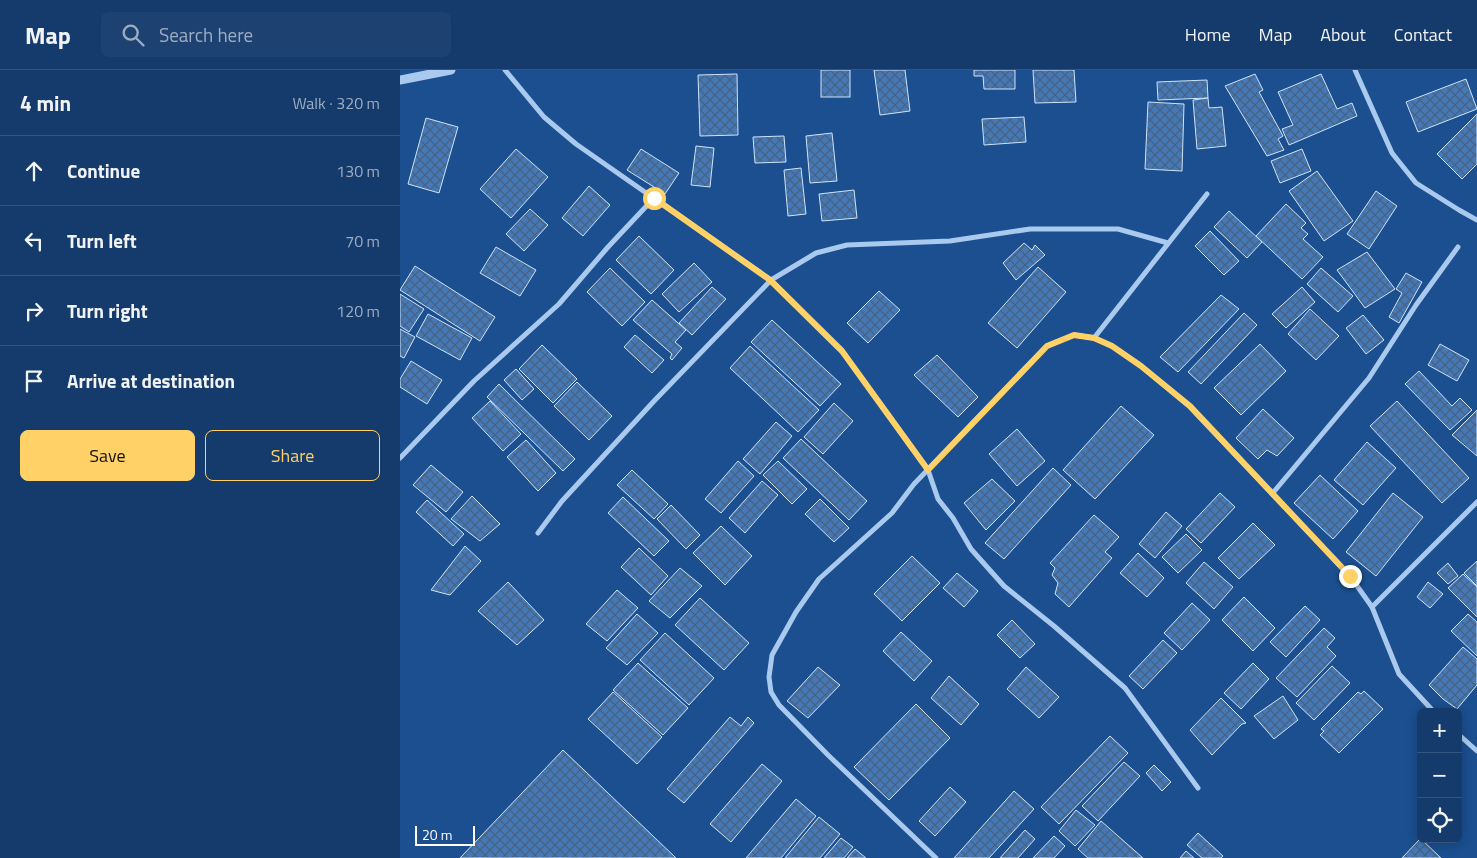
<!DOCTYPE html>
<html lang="en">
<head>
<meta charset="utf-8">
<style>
  body { margin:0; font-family:"Titillium Web",sans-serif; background:#1d4271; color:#f1f3f6 }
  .controls { position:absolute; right:15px; bottom:15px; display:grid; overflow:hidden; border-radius:8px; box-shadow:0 2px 12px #0003 }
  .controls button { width:45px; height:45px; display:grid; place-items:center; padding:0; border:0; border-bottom:1px solid #33557e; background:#143b6b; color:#f1f3f6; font:25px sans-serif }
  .scale { position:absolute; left:15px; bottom:12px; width:60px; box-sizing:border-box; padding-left:5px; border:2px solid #fff; border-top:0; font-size:14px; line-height:18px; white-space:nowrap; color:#fff; -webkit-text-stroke:4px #1b4f8f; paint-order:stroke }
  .stop { position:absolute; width:15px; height:15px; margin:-11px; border:4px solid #ffd166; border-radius:50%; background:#fff }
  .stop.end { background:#ffd166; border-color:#fff; box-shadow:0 1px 5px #0008 }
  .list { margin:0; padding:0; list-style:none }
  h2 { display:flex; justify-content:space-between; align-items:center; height:65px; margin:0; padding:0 20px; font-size:21px }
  h2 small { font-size:16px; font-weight:400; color:#9dadc1 }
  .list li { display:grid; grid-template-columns:32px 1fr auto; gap:15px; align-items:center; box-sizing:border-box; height:70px; padding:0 20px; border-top:1px solid #33557e }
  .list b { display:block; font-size:19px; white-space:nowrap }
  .list em { font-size:16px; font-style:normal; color:#9dadc1 }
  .actions { display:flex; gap:10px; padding:15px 20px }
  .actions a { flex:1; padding:11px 0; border:1px solid #ffd166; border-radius:8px; text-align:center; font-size:18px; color:#ffd166 }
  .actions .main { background:#ffd166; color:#111 }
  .icon { flex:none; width:28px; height:28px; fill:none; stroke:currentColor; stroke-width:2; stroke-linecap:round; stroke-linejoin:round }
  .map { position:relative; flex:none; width:1077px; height:788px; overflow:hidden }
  header { display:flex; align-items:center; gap:30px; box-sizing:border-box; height:70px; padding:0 25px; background:#143b6b; border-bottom:1px solid #33557e }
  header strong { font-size:24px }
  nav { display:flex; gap:28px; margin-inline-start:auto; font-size:18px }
  .search { width:350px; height:45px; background:#1d4271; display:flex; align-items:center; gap:12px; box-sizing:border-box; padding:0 18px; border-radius:8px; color:#9dadc1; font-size:19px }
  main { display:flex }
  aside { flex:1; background:#143b6b }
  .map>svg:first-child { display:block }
  .building { fill:url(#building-cross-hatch); stroke:#cfe3fa }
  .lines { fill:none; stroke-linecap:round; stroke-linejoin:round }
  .minor { stroke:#a9c9ee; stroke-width:5 }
  .tertiary { stroke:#a9c9ee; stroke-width:9 }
  .route { stroke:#ffd166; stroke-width:6 }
</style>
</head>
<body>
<header>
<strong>Map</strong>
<div class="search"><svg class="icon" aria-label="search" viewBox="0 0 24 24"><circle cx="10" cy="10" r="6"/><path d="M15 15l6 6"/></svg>Search here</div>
<nav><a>Home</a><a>Map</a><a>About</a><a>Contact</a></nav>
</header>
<main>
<aside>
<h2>4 min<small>Walk · 320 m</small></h2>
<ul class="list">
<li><svg class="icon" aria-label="ahead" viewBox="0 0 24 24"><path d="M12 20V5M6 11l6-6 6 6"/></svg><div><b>Continue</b></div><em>130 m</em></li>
<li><svg class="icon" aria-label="left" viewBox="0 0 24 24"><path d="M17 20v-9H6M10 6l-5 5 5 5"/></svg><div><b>Turn left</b></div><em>70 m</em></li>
<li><svg class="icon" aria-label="right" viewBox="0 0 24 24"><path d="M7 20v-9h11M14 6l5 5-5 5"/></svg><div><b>Turn right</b></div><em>120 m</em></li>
<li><svg class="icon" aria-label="arrive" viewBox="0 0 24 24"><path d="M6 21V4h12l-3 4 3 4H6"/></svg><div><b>Arrive at destination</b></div></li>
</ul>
<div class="actions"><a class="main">Save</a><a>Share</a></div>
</aside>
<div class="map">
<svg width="1077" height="788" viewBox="0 0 1077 788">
  <defs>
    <pattern id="building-cross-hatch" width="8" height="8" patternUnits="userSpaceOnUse" patternTransform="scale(1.25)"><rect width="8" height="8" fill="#4478b7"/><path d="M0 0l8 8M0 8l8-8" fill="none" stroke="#486282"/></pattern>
  </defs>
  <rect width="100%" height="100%" fill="#1b4f8f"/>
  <!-- building -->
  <g class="building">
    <rect x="421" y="0" width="29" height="27"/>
    <path d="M474,0H505L510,41L480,45Z"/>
    <path d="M574,0H615V19H584L583,6H574Z"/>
    <path d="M633,0H674L676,32L635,33Z"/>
    <path d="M337,4L338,65L300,66L298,5Z"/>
    <path d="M855,4L863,20L859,22L883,66L878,69L884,80L867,86L825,16Z"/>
    <path d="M921,4L937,39L952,33L957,46L889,75L882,59L893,55L878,22Z"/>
    <path d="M1066,9L1077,39L1018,62L1006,32Z"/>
    <path d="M807,10L808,28L758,30L757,12Z"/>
    <path d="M808,28L809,38L822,37L826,76L797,79L793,30Z"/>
    <path d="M748,32L784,34L782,101L745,99Z"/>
    <path d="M1077,44V94L1062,109L1037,84Z"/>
    <path d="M624,47L626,72L584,75L582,49Z"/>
    <path d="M26,48L58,57L39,123L8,114Z"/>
    <path d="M432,63L437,111L410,113L406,66Z"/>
    <path d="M384,66L386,92L355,93L353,67Z"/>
    <path d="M296,76L314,78L310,117L291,115Z"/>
    <path d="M116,79L148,107L111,148L80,119Z"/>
    <path d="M241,79L279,103L265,124L227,100Z"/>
    <path d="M902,79L911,101L880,113L871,91Z"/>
    <path d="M401,98L406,144L388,146L384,100Z"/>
    <path d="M917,101L953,151L924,171L889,121Z"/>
    <path d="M189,116L210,135L183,166L162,148Z"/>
    <path d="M454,120L457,148L422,151L419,124Z"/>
    <path d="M976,121L997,136L969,179L947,164Z"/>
    <path d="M886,134L906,153L901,158L908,164L903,169L923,187L902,209L856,166Z"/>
    <path d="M130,139L148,155L124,181L106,164Z"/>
    <path d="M829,141L862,172L847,188L814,157Z"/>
    <path d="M810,161L839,191L824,205L795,176Z"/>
    <path d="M239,166L274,200L251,224L216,190Z"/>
    <path d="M624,173L632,180L635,175L645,185L616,210L603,193Z"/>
    <path d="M96,177L136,200L120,226L80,203Z"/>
    <path d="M967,182L995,219L965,238L937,200Z"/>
    <path d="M294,193L312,212L279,242L262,224Z"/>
    <path d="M15,196L95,247L80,271L0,220Z"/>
    <path d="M638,197L666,222L617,278L588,253Z"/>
    <path d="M210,198L245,232L222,256L187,222Z"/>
    <path d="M921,198L953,226L938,242L907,214Z"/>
    <path d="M1006,203L1022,212L999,253L989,247L1002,223L996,219Z"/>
    <path d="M312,217L326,229L292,265L279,253Z"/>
    <path d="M902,217L915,232L886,258L872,244Z"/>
    <path d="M479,221L500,240L468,273L447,253Z"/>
    <path d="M0,224L24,239L9,262L0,256Z"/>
    <path d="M821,225L839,239L778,302L760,287Z"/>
    <path d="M252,230L286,260L275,272L282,278L272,290L270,288L272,284L233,250Z"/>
    <path d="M910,239L939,266L916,290L888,264Z"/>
    <path d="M844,243L857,255L801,314L788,302Z"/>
    <path d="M28,244L72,268L60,290L16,266Z"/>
    <path d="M963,245L984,270L966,284L946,258Z"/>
    <path d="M372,250L441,314L420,336L351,272Z"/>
    <path d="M0,259L15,267L4,288L0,286Z"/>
    <path d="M235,265L264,290L252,303L224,277Z"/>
    <path d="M860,274L886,301L841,345L814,318Z"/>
    <path d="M1040,274L1069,290L1057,311L1028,295Z"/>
    <path d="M142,275L177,309L153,333L119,299Z"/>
    <path d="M350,276L419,340L398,362L330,298Z"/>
    <path d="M537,285L578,327L558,347L514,305Z"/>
    <path d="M11,291L42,310L27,334L0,317V309Z"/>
    <path d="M116,299L134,319L122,330L104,310Z"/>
    <path d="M1019,301L1052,336L1060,328L1072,340L1050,360L1005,314Z"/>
    <path d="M177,312L212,346L189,370L154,336Z"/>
    <path d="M99,314L175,389L163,401L87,327Z"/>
    <path d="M90,331L121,364L103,381L72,348Z"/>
    <path d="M997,331L1069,408L1042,433L970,356Z"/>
    <path d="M434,333L453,351L423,384L404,367Z"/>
    <path d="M721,336L754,365L695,429L663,400Z"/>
    <path d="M863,339L894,368L877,386L867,380L858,389L836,368Z"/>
    <path d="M1077,340V386L1052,365Z"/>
    <path d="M376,352L392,366L360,404L343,389Z"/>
    <path d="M617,359L645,391L617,416L589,384Z"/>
    <path d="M401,369L467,431L449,450L383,388Z"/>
    <path d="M126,370L156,403L138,421L107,387Z"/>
    <path d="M967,372L996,398L963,435L934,410Z"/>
    <path d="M338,391L354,406L321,443L305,429Z"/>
    <path d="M378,391L407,419L392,434L363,405Z"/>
    <path d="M31,395L63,422L46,442L13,415Z"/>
    <path d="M653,398L671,415L604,489L585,473Z"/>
    <path d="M232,400L268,434L254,449L217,415Z"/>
    <path d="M920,405L958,441L933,469L894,433Z"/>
    <path d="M592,409L615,431L586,460L564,433Z"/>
    <path d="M362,411L378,425L345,463L329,448Z"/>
    <path d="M820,423L835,437L801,473L786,459Z"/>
    <path d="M993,423L1023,447L976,506L946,482Z"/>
    <path d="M72,426L100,454L80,471L51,449Z"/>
    <path d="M223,427L269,471L254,486L208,443Z"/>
    <path d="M420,429L449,458L434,472L405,444Z"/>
    <path d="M27,430L64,464L53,476L16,442Z"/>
    <path d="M271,435L300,465L286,479L257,449Z"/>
    <path d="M766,442L782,456L755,488L739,474Z"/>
    <path d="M694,445L719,467L705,482L712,488L669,537L655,524L658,513L652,505L655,498L650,493Z"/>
    <path d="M853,453L875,475L839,509L818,488Z"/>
    <path d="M321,456L352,486L325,515L293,483Z"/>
    <path d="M786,464L802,480L778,503L762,487Z"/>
    <path d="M65,476L81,491L50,525L31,520Z"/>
    <path d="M239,478L268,506L251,525L221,497Z"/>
    <path d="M738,483L764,508L747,527L720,503Z"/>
    <path d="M512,486L540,513L502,551L474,524Z"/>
    <path d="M1077,491V516L1064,503Z"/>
    <path d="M804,492L833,517L814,539L786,513Z"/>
    <path d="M1048,493L1058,506L1048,514L1037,503Z"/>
    <path d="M280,498L302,516L270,548L249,531Z"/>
    <path d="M557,503L578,521L564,537L543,518Z"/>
    <path d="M1063,504L1077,517V547L1048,518Z"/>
    <path d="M108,512L144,550L117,575L78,541Z"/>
    <path d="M1028,512L1043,524L1030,538L1017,527Z"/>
    <path d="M217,520L238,538L207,571L186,554Z"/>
    <path d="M844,527L875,558L853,581L822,550Z"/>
    <path d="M300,528L349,573L324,600L275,555Z"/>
    <path d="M792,533L810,550L782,580L764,563Z"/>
    <path d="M905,536L920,550L886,587L870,572Z"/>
    <path d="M237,544L258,563L227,595L206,578Z"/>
    <path d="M1068,544L1077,552V586L1051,561Z"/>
    <path d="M612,550L635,574L620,588L597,565Z"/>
    <path d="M924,558L935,568L927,577L936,586L897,627L876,608Z"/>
    <path d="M501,562L532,591L514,611L483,581Z"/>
    <path d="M265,563L314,608L289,635L240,590Z"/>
    <path d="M763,570L777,583L743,619L729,606Z"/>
    <path d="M1063,577L1077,589V615L1057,639L1043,629L1029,615Z"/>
    <path d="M238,593L288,638L263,665L213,620Z"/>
    <path d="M853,593L869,609L841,639L824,623Z"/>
    <path d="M932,596L950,613L914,650L896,633Z"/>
    <path d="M418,597L440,615L408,648L387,631Z"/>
    <path d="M626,597L659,627L639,648L607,619Z"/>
    <path d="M549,606L579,634L561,655L531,628Z"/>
    <path d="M964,621L983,639L939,683L920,665L924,661L921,659L958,622L961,624Z"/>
    <path d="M213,622L262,667L237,694L188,649Z"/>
    <path d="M883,626L898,650L874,669L854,646Z"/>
    <path d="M821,628L846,653L842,654L812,685L790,660Z"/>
    <path d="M516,634L550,668L489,730L454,697Z"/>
    <path d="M330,647L341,656L348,647L354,653L284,733L267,719Z"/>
    <path d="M710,666L728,683L659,754L641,737Z"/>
    <path d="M163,680L276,788H60Z"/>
    <path d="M724,692L740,706L698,751L682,736Z"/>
    <path d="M362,694L382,711L331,772L310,754Z"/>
    <path d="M754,695L771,712L762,721L746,703Z"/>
    <path d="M550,717L566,732L535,766L519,751Z"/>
    <path d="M614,721L634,739L589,788H554Z"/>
    <path d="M396,729L416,746L381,788H346Z"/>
    <path d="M676,740L695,755L675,776L659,761Z"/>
    <path d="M419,747L440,764L420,788H385Z"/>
    <path d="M701,751L743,788H688L678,779Z"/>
    <path d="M625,760L635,769L618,788H600Z"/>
    <path d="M798,763L823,786L821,788H802L787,775Z"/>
    <path d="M654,766L665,776L654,788H633Z"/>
    <path d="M441,768L453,777L444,788H424Z"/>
    <path d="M1020,769H1021L1041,788H1002Z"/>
    <path d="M455,779L466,788H447Z"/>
    <path d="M786,781L794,788H780Z"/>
  </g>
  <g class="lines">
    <!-- minor -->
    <g class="minor">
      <path d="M105,0L144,47L176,74L371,210L442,281L528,400L538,429L553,448L571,479L604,516L654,556L725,618L798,718"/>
      <path d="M955,0L992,83L1016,113L1059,140L1077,150"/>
      <path d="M694,268L807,124"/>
      <path d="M0,388L74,311L159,234L208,177L254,128"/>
      <path d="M872,424L969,308L1016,235L1058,177"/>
      <path d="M138,463L162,431L255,330L371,210L416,183L447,175L550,171L630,159H718L768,173"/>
      <path d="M972,537L1077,432"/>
      <path d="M1058,664L1077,681"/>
      <path d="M536,788L428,685L379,635L371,622L369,607L372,585L396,542L419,509L492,443L514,414L647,276L674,265L694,268L712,276L741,296L789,336L950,506L972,537L999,604L1034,642"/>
    </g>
    <!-- tertiary -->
    <path class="tertiary" d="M0,10L51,0"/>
  </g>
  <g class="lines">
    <!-- route -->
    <path class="route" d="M254,128L370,210L442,281L528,400L647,276L674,265L694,268L712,276L741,296L790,336L950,506"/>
  </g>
</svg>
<div class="controls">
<button>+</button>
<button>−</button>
<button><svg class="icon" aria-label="locate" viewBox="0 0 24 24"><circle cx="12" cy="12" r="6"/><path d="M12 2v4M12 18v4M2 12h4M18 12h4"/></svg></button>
</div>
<div class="scale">20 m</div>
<div class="stop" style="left:254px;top:128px"></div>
<div class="stop end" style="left:950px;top:506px"></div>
</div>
</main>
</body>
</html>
